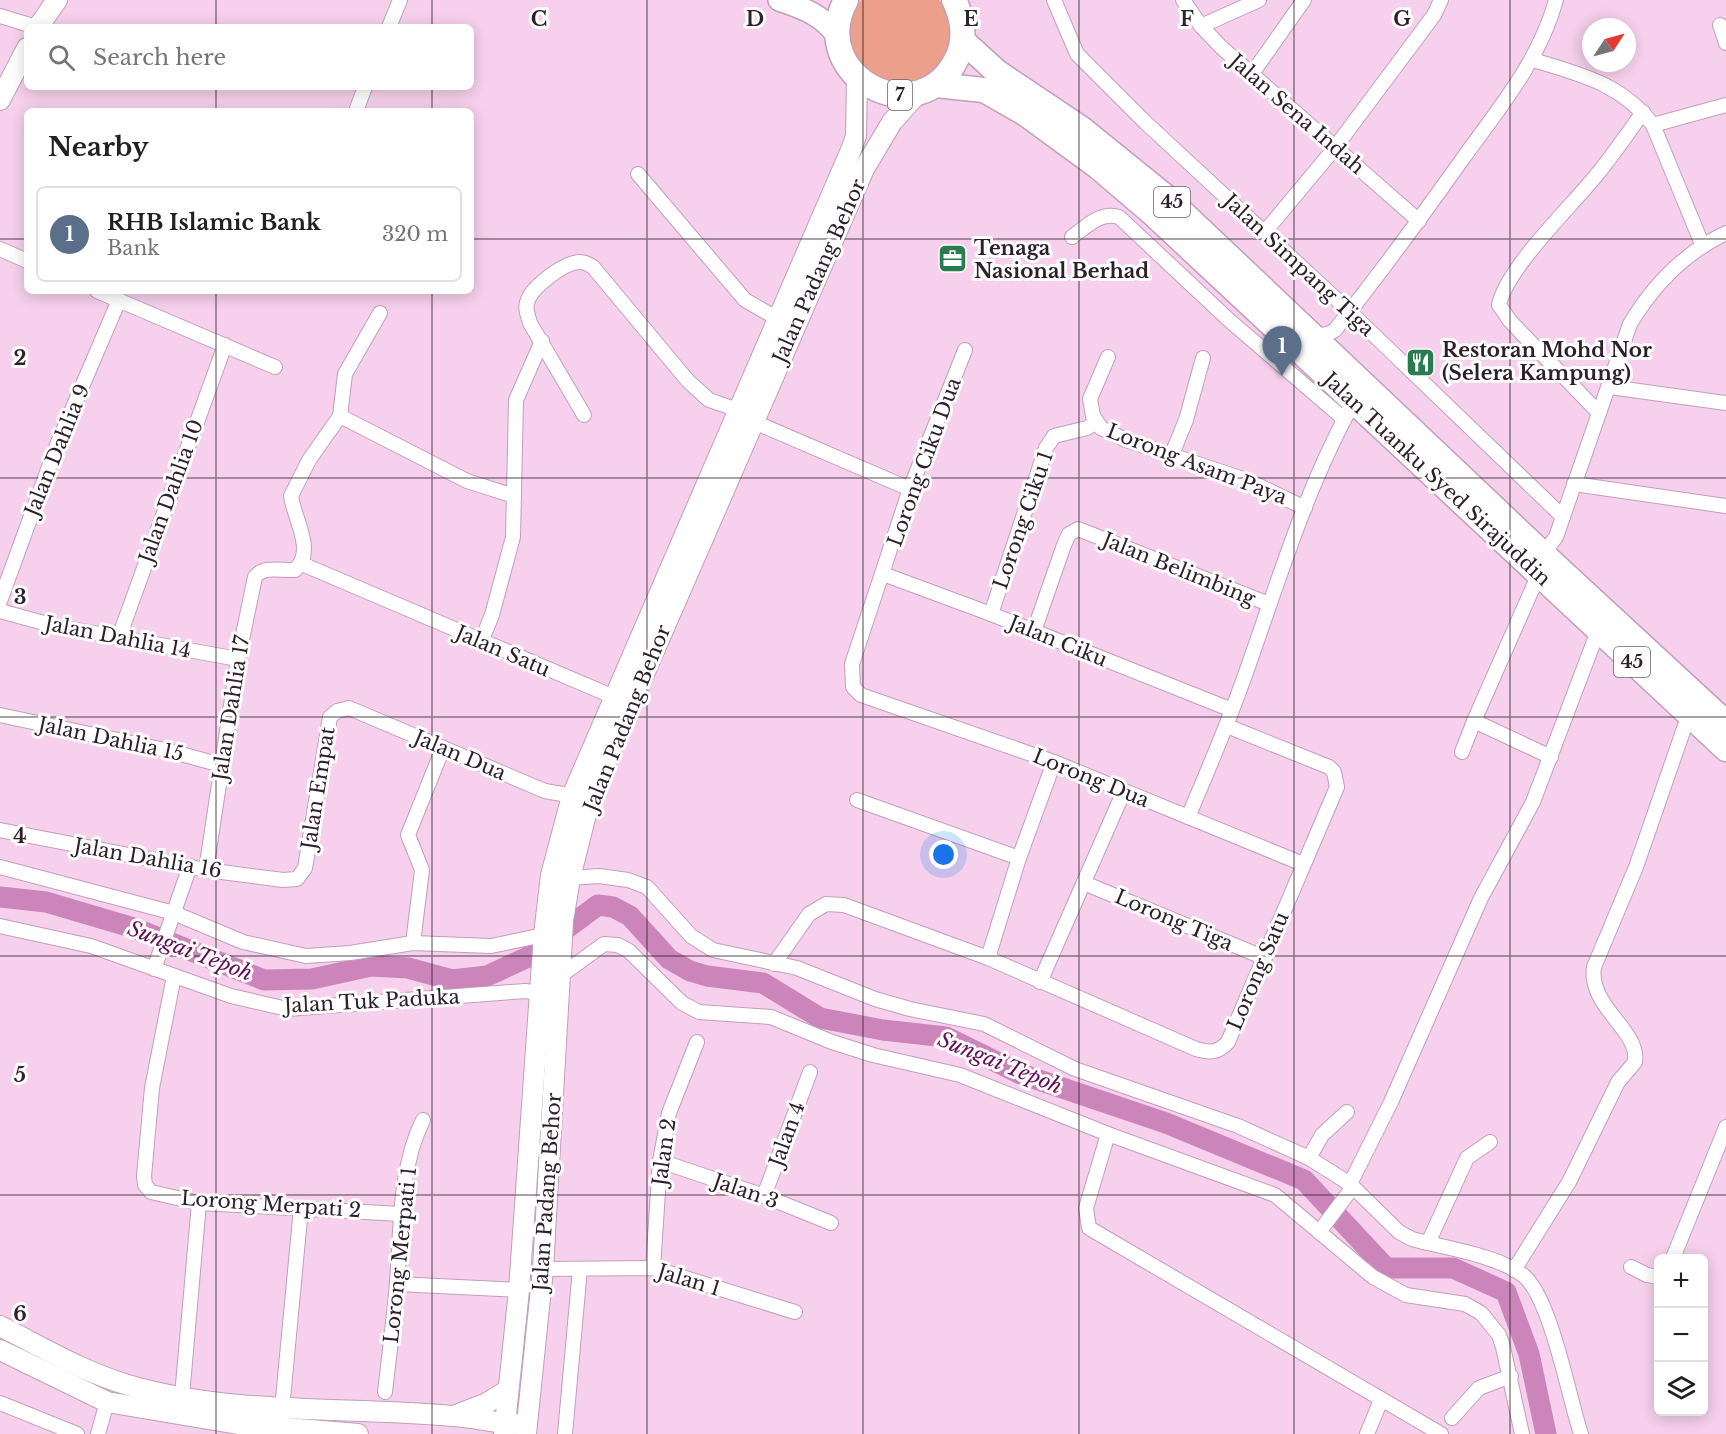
<!DOCTYPE html>
<html lang="en">
<head>
<meta charset="utf-8">
<style>
  body { margin:0; font-family:"Libre Baskerville",serif; background:#f2f2f2; color:#202124 }
  .controls { position:absolute; right:18px; bottom:18px; display:grid; overflow:hidden; border-radius:9px; box-shadow:0 3px 15px #0003 }
  .controls button { width:54px; height:54px; display:grid; place-items:center; padding:0; border:0; border-bottom:2px solid #e0e0e0; background:#fff; color:#202124; font:30px sans-serif }
  .compass { position:absolute; left:1582px; top:18px; width:54px; height:54px; border-radius:50%; background:#fff; box-shadow:0 3px 15px #0003; rotate:54deg }
  .you { position:absolute; left:944px; top:855px; width:21px; height:21px; margin:-15px; border:4px solid #fff; border-radius:50%; background:#1a73e8; box-shadow:0 0 0 9px #1a73e833 }
  .badge { display:grid; place-items:center; width:39px; height:39px; border-radius:50%; background:#2563eb; color:#fff; font-size:20px; font-weight:700 }
  .pin { position:absolute; translate:-50% -50px; filter:drop-shadow(0 2px 3px #0008) }
  .pin::after { content:''; position:absolute; top:32px; width:21px; height:18px; background:inherit; clip-path:polygon(0 0,100% 0,50% 100%) }
  .list { margin:0; padding:0; list-style:none }
  h2 { display:flex; justify-content:space-between; align-items:center; height:78px; margin:0; padding:0 24px; font-size:26px }
  h2 small { font-size:20px; font-weight:400; color:#757577 }
  .list li { display:grid; grid-template-columns:39px 1fr auto; gap:18px; align-items:center; box-sizing:border-box; height:96px; margin:0 12px 12px; padding:0 12px; border:2px solid #e0e0e0; border-radius:9px }
  .list b { display:block; font-size:22px; white-space:nowrap }
  .list p { margin:0; font-size:20px; white-space:nowrap; color:#757577 }
  .list em { font-size:20px; font-style:normal; color:#757577 }
  .icon { flex:none; width:33px; height:33px; fill:none; stroke:currentColor; stroke-width:2; stroke-linecap:round; stroke-linejoin:round }
  .map { position:relative; flex:none; width:1726px; height:1434px; overflow:hidden }
  .search { position:absolute; background:#fff; box-shadow:0 3px 15px #0003; left:24px; top:24px; width:450px; height:66px; display:flex; align-items:center; gap:15px; box-sizing:border-box; padding:0 21px; border-radius:9px; color:#757577; font-size:22px }
  .panel { position:absolute; background:#fff; box-shadow:0 3px 15px #0003; left:24px; top:108px; width:450px; height:186px; border-radius:9px }
  .map>svg:first-child { display:block }
  .green { fill:#ec9f8b }
  .lines { fill:none; stroke-linecap:round; stroke-linejoin:round }
  .river { stroke:#cb85bb; stroke-width:21 }
  .street-casing { stroke:#c29fb9; stroke-width:16 }
  .secondary-casing { stroke:#c29fb9; stroke-width:22 }
  .primary-casing { stroke:#c29fb9; stroke-width:24 }
  .highway-casing { stroke:#c29fb9; stroke-width:27 }
  .street { stroke:#fff; stroke-width:14 }
  .secondary { stroke:#fff; stroke-width:20 }
  .primary { stroke:#fff; stroke-width:21 }
  .highway { stroke:#fff; stroke-width:24 }
  .grid { fill:none; stroke:#2e202a; stroke-width:1.5; stroke-opacity:0.55 }
  .labels { text-anchor:middle; stroke-width:6; stroke-linejoin:round; paint-order:stroke }
  .shield { fill:#fefefe; stroke:#6c636a; stroke-width:1.5 }
  .shield-label { font-size:18px; font-weight:bold; fill:#2e202a }
  .street-label { font-size:20px; fill:#2e202a; stroke:#fefefe }
  .poi-label { font-size:20px; font-weight:bold; fill:#2e202a; stroke:#fefefe; text-anchor:start }
  .water-label { font-size:21px; font-style:italic; fill:#630d57; stroke:#fefefe }
  .grid-label { font-size:20px; text-anchor:middle; font-weight:bold; fill:#2e202a; stroke:#fefefe; stroke-width:6; stroke-linejoin:round; paint-order:stroke }
</style>
</head>
<body>
<div class="map">
<svg width="1726" height="1434" viewBox="0 0 1726 1434">
  <rect width="100%" height="100%" fill="#f6d0ec"/>
  <!-- green -->
  <path class="green" d="M861,0H939C958,20 954,39 948,63C938,69 927,81 916,83C869,96 830,39 861,0Z"/>
  <g class="lines">
    <!-- river -->
    <path class="river" d="M0,897L46,902L134,928L264,980L312,979L371,966L408,968L452,980L487,976L528,957L598,905L613,907L630,916L669,959L690,971L707,976L763,983L820,1018L883,1030L946,1037L1021,1074L1166,1123L1304,1180L1386,1268H1453L1506,1292L1529,1354L1546,1434"/>
    <defs>
      <g id="street">
        <path d="M1054,0L1077,54L1146,123L1350,312L1563,517"/>
        <path d="M1183,0L1201,26L1221,47L1419,221"/>
        <path d="M0,16L36,27"/>
        <path d="M1720,25L1726,43"/>
        <path d="M1201,26L1259,0"/>
        <path d="M389,27L400,0"/>
        <path d="M1533,60C1580,74 1622,84 1653,125L1702,244"/>
        <path d="M1251,75L1304,0"/>
        <path d="M356,111L365,87"/>
        <path d="M1653,125L1726,105"/>
        <path d="M638,174L745,300L778,319"/>
        <path d="M1264,233L1334,149L1434,15L1441,0"/>
        <path d="M1072,237C1087,226 1101,211 1119,217L1230,321L1344,419"/>
        <path d="M0,249L27,261"/>
        <path d="M97,291L275,367"/>
        <path d="M1313,336L1328,334L1335,330C1380,274 1422,216 1464,157C1500,107 1539,61 1556,0"/>
        <path d="M965,350L910,489L852,664L853,687L861,695L1054,762L1303,864"/>
        <path d="M1108,357L1090,399L1093,416L1101,428L1126,440L1249,481L1305,508"/>
        <path d="M1610,387L1726,403"/>
        <path d="M1599,413L1510,321L1499,305C1507,267 1573,205 1599,172C1615,152 1629,132 1643,112"/>
        <path d="M584,415L530,323C528,315 524,308 528,300C533,286 565,262 580,262C584,262 590,265 593,267L688,381L709,400L738,410"/>
        <path d="M340,416L467,481L514,496"/>
        <path d="M752,421L910,489"/>
        <path d="M1172,454L1186,420L1203,358"/>
        <path d="M1574,484L1726,506"/>
        <path d="M1543,554L1556,537L1630,324C1654,284 1684,253 1726,233"/>
        <path d="M302,564L614,697"/>
        <path d="M883,574L991,614L1232,710"/>
        <path d="M1538,576L1474,721L1551,757"/>
        <path d="M0,601L57,445L119,300"/>
        <path d="M0,611L55,626L238,659"/>
        <path d="M991,614L1046,448L1054,436L1087,428L1097,422"/>
        <path d="M1034,631L1064,545L1069,534L1078,529L1269,604"/>
        <path d="M119,637L225,345"/>
        <path d="M481,642L492,615L513,537L516,400L542,341"/>
        <path d="M0,715L170,751L221,765"/>
        <path d="M1462,752L1474,721"/>
        <path d="M857,800L1019,858"/>
        <path d="M1188,817C1210,766 1231,716 1249,664C1281,573 1309,480 1357,396"/>
        <path d="M0,830L206,870L283,880L297,879L305,868L330,717L337,711L349,708L545,791L579,797"/>
        <path d="M0,867L174,913L243,942L306,956L350,953L413,943L491,946L544,935"/>
        <path d="M206,870L238,659L255,577C264,565 281,571 295,570C316,551 294,519 291,496L309,460L340,416L345,374L380,313"/>
        <path d="M570,878L599,876L628,880L647,887L691,936L713,950L797,968L875,999L910,1009L984,1024L1075,1069L1238,1126L1309,1158L1350,1184L1399,1232L1412,1239C1444,1248 1498,1255 1524,1276C1551,1299 1569,1398 1581,1434"/>
        <path d="M1084,883L1265,958"/>
        <path d="M0,926L91,946L231,996L287,1009L525,991L540,993"/>
        <path d="M413,943L422,870L408,835L443,748"/>
        <path d="M988,958L1019,858L1054,762"/>
        <path d="M774,964L809,914L826,904L844,905L988,958L1196,1049C1210,1053 1218,1053 1228,1042L1337,787L1334,772L1329,767L1227,726"/>
        <path d="M154,969L190,866"/>
        <path d="M174,976L152,1088L144,1176L145,1185L151,1192L199,1203L401,1214"/>
        <path d="M560,976L604,944L618,945L629,951L682,1003L699,1012L771,1017L832,1042L873,1055L960,1075L1108,1134L1275,1195L1373,1277L1406,1295L1465,1304L1481,1313L1499,1335L1503,1347L1522,1434"/>
        <path d="M1040,982L1124,791"/>
        <path d="M1108,1134L1086,1208L1089,1228L1441,1434"/>
        <path d="M1309,1158L1322,1135L1347,1112"/>
        <path d="M660,1161L764,1196L831,1223"/>
        <path d="M1350,1184L1391,1102L1481,898L1533,802L1598,631"/>
        <path d="M764,1196L810,1072"/>
        <path d="M1319,1232L1353,1187"/>
        <path d="M1428,1243L1467,1158L1490,1142"/>
        <path d="M1673,1258L1726,1127"/>
        <path d="M1631,1267L1647,1275L1658,1277"/>
        <path d="M653,1268L660,1161L669,1113L697,1042"/>
        <path d="M543,1269L653,1268L795,1312"/>
        <path d="M1514,1270L1569,1182L1618,1082L1635,1062C1640,1030 1588,1007 1594,967L1636,867L1689,714"/>
        <path d="M397,1284L519,1290"/>
        <path d="M385,1392C389,1356 394,1319 397,1282C401,1229 399,1168 423,1120"/>
        <path d="M182,1396L199,1203"/>
        <path d="M0,1403L77,1434"/>
        <path d="M282,1409L301,1208"/>
        <path d="M1452,1418L1479,1388L1511,1376"/>
        <path d="M98,1434L107,1402"/>
        <path d="M565,1434L580,1269"/>
        <path d="M1367,1434L1381,1400"/>
      </g>
      <g id="secondary">
        <path d="M38,27L57,0"/>
        <path d="M0,100L27,48"/>
        <path d="M0,1326C42,1347 83,1372 128,1385C234,1416 345,1406 453,1416C474,1417 494,1423 516,1424"/>
        <path d="M0,1350L107,1402L238,1424L358,1434"/>
        <path d="M456,1415L487,1403L508,1390"/>
        <path d="M504,1434L519,1290L544,935L551,875L572,796L851,150L856,136L857,78"/>
        <path d="M526,1434L543,1269L563,921L570,878L590,798L864,169L892,122L919,92"/>
      </g>
      <path id="primary" d="M779,0C803,8 823,15 838,37"/>
      <g id="highway">
        <path d="M846,0C805,77 920,136 957,58C966,40 963,18 954,0"/>
        <path d="M963,41L997,72L1082,129L1166,197L1543,554L1726,723"/>
        <path d="M936,85L984,90L1026,114L1097,166L1150,211L1726,749"/>
      </g>
    </defs>
    <!-- street casing -->
    <use href="#street" class="street-casing"/>
    <!-- secondary casing -->
    <use href="#secondary" class="secondary-casing"/>
    <!-- primary casing -->
    <use href="#primary" class="primary-casing"/>
    <!-- highway casing -->
    <use href="#highway" class="highway-casing"/>
    <!-- street -->
    <use href="#street" class="street"/>
    <!-- secondary -->
    <use href="#secondary" class="secondary"/>
    <!-- primary -->
    <use href="#primary" class="primary"/>
    <!-- highway -->
    <use href="#highway" class="highway"/>
  </g>
  <!-- grid -->
  <path class="grid" d="M216,0V27M432,0V27M647,0V1434M863,0V1434M1079,0V1434M1294,0V1434M1510,0V1434M216,87V111M432,87V111M0,239H27M471,239H1726M216,291V1434M432,291V1434M0,478H1726M0,717H1726M0,956H1726M0,1195H1726"/>
  <!-- icons -->
  <defs>
    <symbol id="office-square" viewBox="-11 -11 22 22"><rect x="-9" y="-9" width="18" height="18" rx="4" fill="#297c4e" stroke="#fefefe"/><path d="M-6-3h4V-5.5h4V-3h4V5H-6ZM-1-4.5V-3h2v-1.5ZM-6 0V1H6V0Z" fill="#fff"/></symbol>
    <symbol id="restaurant-square" viewBox="-11 -11 22 22"><rect x="-9" y="-9" width="18" height="18" rx="4" fill="#297c4e" stroke="#fefefe"/><path d="M-5-6h1v4h1v-4h1v4h1v-4h1v5L-1.5 .5V6h-2V.5L-5-1ZM5-6V6H3V1.5H1.5Q1.5-4 5-6Z" fill="#fff"/></symbol>
  </defs>
  <g fill-rule="evenodd">
    <use href="#office-square" x="936" y="242" width="33" height="33"/>
    <use href="#restaurant-square" x="1404" y="346" width="33" height="33"/>
  </g>
  <g class="labels">
    <!-- shield labels -->
    <g class="shield">
      <rect x="888" y="80" width="24" height="30" rx="4.5"/>
      <rect x="1154" y="187" width="36" height="30" rx="4.5"/>
      <rect x="1614" y="647" width="36" height="30" rx="4.5"/>
    </g>
    <g class="shield-label">
      <text x="900" y="101">7</text>
      <text x="1172" y="208">45</text>
      <text x="1632" y="668">45</text>
    </g>
    <!-- street labels -->
    <g class="street-label">
      <text transform="translate(1297 114) rotate(41)" y="7">Jalan Sena Indah</text>
      <text transform="translate(1299 265) rotate(43)" y="7">Jalan Simpang Tiga</text>
      <text transform="translate(819 271) rotate(-66)" y="7">Jalan Padang Behor</text>
      <text transform="translate(57 450) rotate(-68)" y="7">Jalan Dahlia 9</text>
      <text transform="translate(924 462) rotate(-70)" y="7">Lorong Ciku Dua</text>
      <text transform="translate(1197 464) rotate(21)" y="7">Lorong Asam Paya</text>
      <text transform="translate(1437 479) rotate(43)" y="7">Jalan Tuanku Syed Sirajuddin</text>
      <text transform="translate(171 491) rotate(-70)" y="7">Jalan Dahlia 10</text>
      <text transform="translate(1023 520) rotate(-71)" y="7">Lorong Ciku 1</text>
      <text transform="translate(1179 569) rotate(22)" y="7">Jalan Belimbing</text>
      <text transform="translate(118 637) rotate(11)" y="7">Jalan Dahlia 14</text>
      <text transform="translate(1058 641) rotate(22)" y="7">Jalan Ciku</text>
      <text transform="translate(503 651) rotate(23)" y="7">Jalan Satu</text>
      <text transform="translate(231 708) rotate(-81)" y="7">Jalan Dahlia 17</text>
      <text transform="translate(627 718) rotate(-68)" y="7">Jalan Padang Behor</text>
      <text transform="translate(111 739) rotate(12)" y="7">Jalan Dahlia 15</text>
      <text transform="translate(460 755) rotate(23)" y="7">Jalan Dua</text>
      <text transform="translate(1091 778) rotate(22)" y="7">Lorong Dua</text>
      <text transform="translate(318 788) rotate(-81)" y="7">Jalan Empat</text>
      <text transform="translate(148 858) rotate(10)" y="7">Jalan Dahlia 16</text>
      <text transform="translate(1174 920) rotate(23)" y="7">Lorong Tiga</text>
      <text transform="translate(1258 971) rotate(-67)" y="7">Lorong Satu</text>
      <text transform="translate(372 1001) rotate(-3)" y="7">Jalan Tuk Paduka</text>
      <text transform="translate(787 1134) rotate(-70)" y="7">Jalan 4</text>
      <text transform="translate(664 1152) rotate(-82)" y="7">Jalan 2</text>
      <text transform="translate(746 1191) rotate(19)" y="7">Jalan 3</text>
      <text transform="translate(547 1192) rotate(-86)" y="7">Jalan Padang Behor</text>
      <text transform="translate(271 1204) rotate(4)" y="7">Lorong Merpati 2</text>
      <text transform="translate(400 1255) rotate(-84)" y="7">Lorong Merpati 1</text>
      <text transform="translate(689 1280) rotate(17)" y="7">Jalan 1</text>
    </g>
    <!-- poi labels -->
    <g class="poi-label">
      <text x="974" y="255">Tenaga<tspan x="974" dy="23">Nasional Berhad</tspan></text>
      <text x="1442" y="357">Restoran Mohd Nor<tspan x="1442" dy="23">(Selera Kampung)</tspan></text>
    </g>
    <!-- water labels -->
    <g class="water-label">
      <text transform="translate(190 951) rotate(21)" y="7">Sungai Tepoh</text>
      <text transform="translate(1000 1063) rotate(22)" y="7">Sungai Tepoh</text>
    </g>
  </g>
  <g class="grid-label">
    <text x="539" y="26">C</text>
    <text x="755" y="26">D</text>
    <text x="971" y="26">E</text>
    <text x="1187" y="26">F</text>
    <text x="1402" y="26">G</text>
    <text x="20" y="365">2</text>
    <text x="20" y="604">3</text>
    <text x="20" y="843">4</text>
    <text x="20" y="1082">5</text>
    <text x="20" y="1321">6</text>
  </g>
</svg>
<div class="controls">
<button>+</button>
<button>−</button>
<button><svg class="icon" aria-label="layers" viewBox="0 0 24 24"><path d="M12 4l9 5-9 5-9-5zM3 14l9 5 9-5"/></svg></button>
</div>
<svg class="compass" viewBox="-18 -18 36 36"><path d="M0-13l5 13h-10z" fill="#e53935"/><path d="M0 13l5-13h-10z" fill="#757577"/></svg>
<div class="you"></div>
<div class="pin badge" style="left:1282px;top:376px;background:#5c6f8a">1</div>
<div class="search"><svg class="icon" aria-label="search" viewBox="0 0 24 24"><circle cx="10" cy="10" r="6"/><path d="M15 15l6 6"/></svg>Search here</div>
<section class="panel">
<h2>Nearby<small></small></h2>
<ul class="list">
<li><span class="badge" style="background:#5c6f8a">1</span><div><b>RHB Islamic Bank</b><p>Bank</p></div><em>320 m</em></li>
</ul>
</section>
</div>
</body>
</html>
